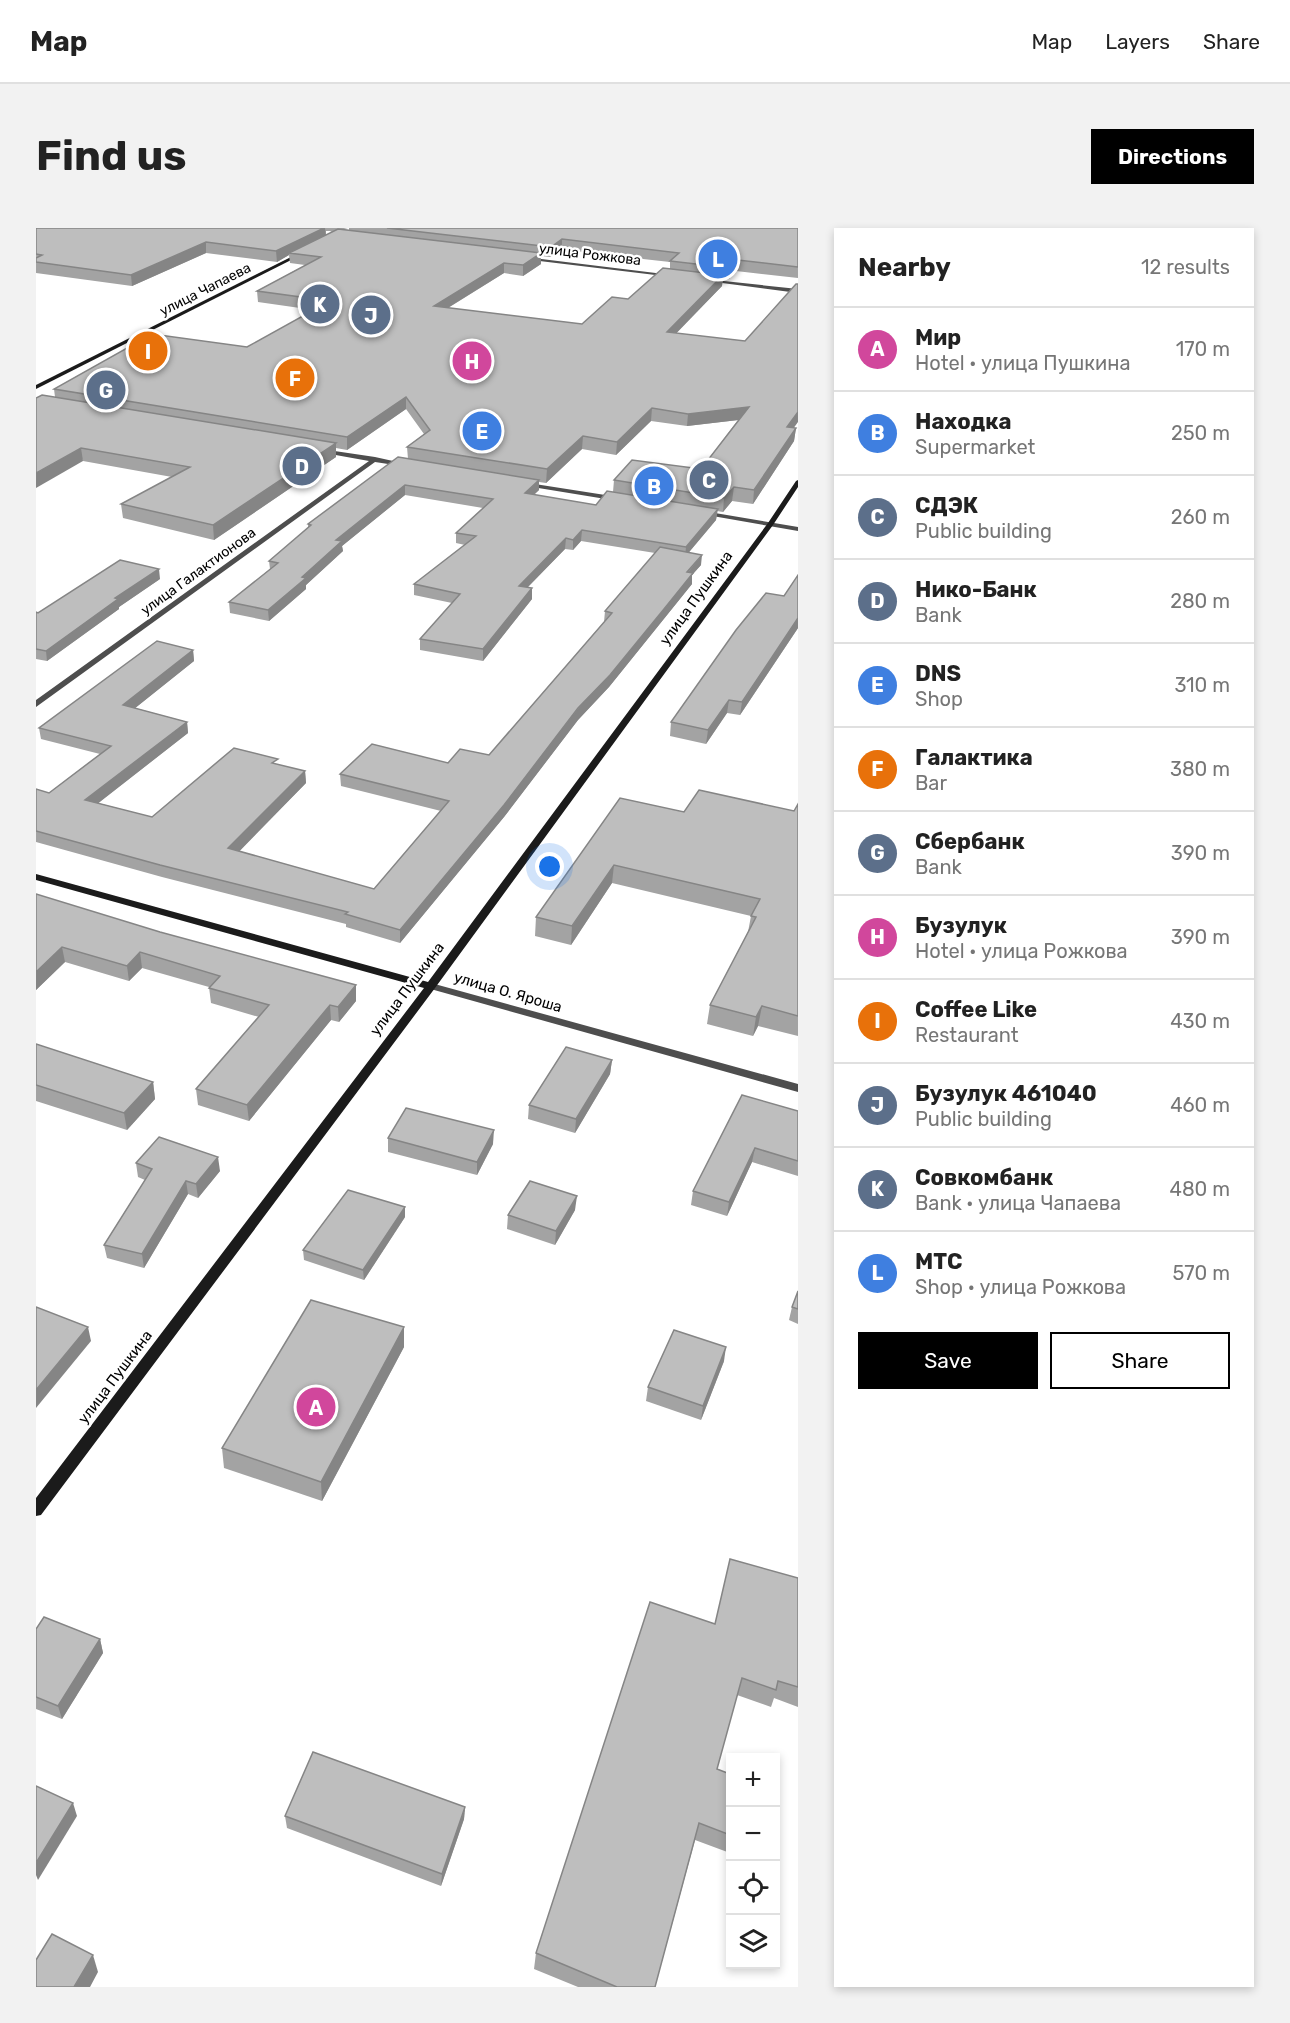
<!DOCTYPE html>
<html lang="en">
<head>
<meta charset="utf-8">
<style>
  body { margin:0; font-family:Rubik,sans-serif; background:#f2f2f2; color:#222 }
  .controls { position:absolute; right:18px; bottom:18px; display:grid; overflow:hidden; border-radius:0px; box-shadow:0 3px 9px #0003 }
  .controls button { width:54px; height:54px; display:grid; place-items:center; padding:0; border:0; border-bottom:2px solid #e0e0e0; background:#fff; color:#222; font:30px sans-serif }
  .you { position:absolute; left:514px; top:639px; width:21px; height:21px; margin:-15px; border:4px solid #fff; border-radius:50%; background:#1a73e8; box-shadow:0 0 0 9px #1a73e833 }
  .badge { display:grid; place-items:center; width:39px; height:39px; border-radius:50%; background:#000; color:#fff; font-size:20px; font-weight:700 }
  .pin { position:absolute; translate:-50% -50%; border:3px solid #fff; box-shadow:0 2px 6px #0006 }
  .list { margin:0; padding:0; list-style:none }
  h2 { display:flex; justify-content:space-between; align-items:center; height:78px; margin:0; padding:0 24px; font-size:26px }
  h2 small { font-size:20px; font-weight:400; color:#767676 }
  .list li { display:grid; grid-template-columns:39px 1fr auto; gap:18px; align-items:center; box-sizing:border-box; height:84px; padding:0 24px; border-top:2px solid #e0e0e0 }
  .list b { display:block; font-size:22px; white-space:nowrap }
  .list p { margin:0; font-size:20px; white-space:nowrap; color:#767676 }
  .list em { font-size:20px; font-style:normal; color:#767676 }
  .actions { display:flex; gap:12px; padding:18px 24px }
  .actions a { flex:1; padding:14px 0; border:2px solid #000; border-radius:0px; text-align:center; font-size:21px; color:#000 }
  .actions .main { background:#000; color:#fff }
  .icon { flex:none; width:33px; height:33px; fill:none; stroke:currentColor; stroke-width:2; stroke-linecap:round; stroke-linejoin:round }
  .map { position:relative; flex:none; width:762px; height:1759px; overflow:hidden; border-radius:0px }
  header { display:flex; align-items:center; gap:36px; box-sizing:border-box; height:84px; padding:0 30px; background:#fff; border-bottom:2px solid #e0e0e0 }
  header strong { font-size:28px }
  nav { display:flex; gap:33px; margin-inline-start:auto; font-size:21px }
  .intro { display:flex; align-items:center; justify-content:space-between; box-sizing:border-box; height:144px; padding:0 36px }
  h1 { margin:0; font-size:42px }
  .button { padding:15px 27px; border-radius:0px; background:#000; color:#fff; font-size:21px; font-weight:700 }
  main { display:flex; gap:36px; padding:0 36px }
  aside { flex:1; background:#fff; border-radius:0px; box-shadow:0 3px 9px #0003 }
  .map>svg:first-child { display:block }
  .lines { fill:none; stroke-linecap:round; stroke-linejoin:round }
  .street { fill:#4e4e4e; fill-rule:evenodd }
  .secondary { fill:#1b1b1b; fill-rule:evenodd }
  .wall { fill:#a3a3a3; fill-rule:evenodd }
  .shaded-wall { fill:#858585 }
  .building { fill:#bebebe; stroke:#858585; stroke-width:1.5 }
  .labels { text-anchor:middle; stroke-width:5; stroke-linejoin:round; paint-order:stroke }
  .far-street-label { font-size:14px; fill:#000; stroke:#fff }
  .street-label { font-size:15px; fill:#000; stroke:#fff }
</style>
</head>
<body>
<header>
<strong>Map</strong>
<nav><a>Map</a><a>Layers</a><a>Share</a></nav>
</header>
<div class="intro"><h1>Find us</h1><a class="button">Directions</a></div>
<main>
<div class="map">
<svg width="762" height="1759" viewBox="0 0 762 1759">
  <rect width="100%" height="100%" fill="#fff"/>
  <g class="lines">
    <!-- street -->
    <g class="street">
      <path d="M489,29L636,47L638,48L636,49L487,31Z"/>
      <path d="M669,51L762,61V65L671,53Z"/>
      <path d="M285,221L339,229L375,237L372,239L339,234L0,479V472L333,233L283,224L282,223Z"/>
      <path d="M486,254L582,269L585,271L582,273L484,257V255Z"/>
      <path d="M667,283L762,299V303L665,286V284Z"/>
      <path d="M395,755L762,856V864L391,760L390,758Z"/>
    </g>
    <!-- secondary -->
    <g class="secondary">
      <path d="M265,24L269,25L0,161V157Z"/>
      <path d="M762,252V259L737,297L399,760L5,1287L0,1288V1270L388,760L0,652V646L392,754L732,295L760,253Z"/>
    </g>
  </g>
  <!-- wall -->
  <g class="wall">
    <path d="M0,0H312L308,1L313,2V0H762V50L700,43L693,51L687,50L686,58L640,105L758,200H760L758,213L717,276L696,273L687,284L681,283L680,292L653,324L665,337L656,347V356L573,459L542,492L468,589L364,715L310,699V696L126,649L0,614V561L13,565L64,526L5,511L3,500L157,422L158,433L99,480L151,494L152,505L62,575L116,589L242,537L269,543L270,555L203,623L338,661L405,583L305,558L304,546L412,535L453,527L568,394L569,383L619,325L545,313L537,322L529,321L492,359L496,371L447,433L384,422V411L416,375L378,367V356L429,317L420,315V305L447,280L369,267L306,318L307,323L270,357V361L233,393L194,385L193,374L234,341L233,333L272,300V296L372,231L371,219L388,206L370,181L311,222L300,220V229L178,312L87,290L85,276L136,249L47,233L19,169L18,161L211,119L278,82L222,74L221,63L269,37L254,35L253,27L241,34L170,25L96,58L0,45ZM290,3H294L296,4L290,7ZM526,22L634,34V41L592,71L546,96L412,80L468,45L487,48L505,36V28L514,29ZM702,192L665,241L578,252L577,264L560,277L498,267L503,262V254L510,255L546,221L580,227L615,193L651,198Z"/>
    <path d="M762,347V400L704,487L691,485L670,516L634,508L635,494L748,368Z"/>
    <path d="M124,351L83,379V381L11,433L0,431V384L2,385Z"/>
    <path d="M762,576V808L722,798L717,808L671,796L674,777L712,704L715,688L576,655L535,717L499,708L500,689L648,584L758,583Z"/>
    <path d="M0,666L320,773L303,794L295,792L213,893L162,877L160,861L223,789L175,775L173,759L106,740L93,753L29,734L0,762Z"/>
    <path d="M0,816L117,854L119,871L91,902L0,873Z"/>
    <path d="M576,832L574,846L539,905L492,891L493,877Z"/>
    <path d="M762,883V948L716,934L691,988L655,977L657,963Z"/>
    <path d="M352,910L457,916L441,947L352,924Z"/>
    <path d="M100,935L184,943L162,970L152,966L108,1040L71,1030L68,1017L109,952L102,949Z"/>
    <path d="M539,982L519,1017L471,1001L472,987Z"/>
    <path d="M369,989L328,1052L268,1032L267,1022Z"/>
    <path d="M762,1063V1096L753,1092L756,1079Z"/>
    <path d="M368,1099V1119L286,1273L188,1240L186,1220Z"/>
    <path d="M688,1133L665,1192L610,1173L612,1159Z"/>
    <path d="M762,1350V1479L738,1470L735,1479L701,1467L681,1541L694,1546V1625L659,1612L619,1759H542L498,1741L500,1725L679,1396Z"/>
    <path d="M0,1401L64,1411L67,1425L26,1491L0,1481Z"/>
    <path d="M429,1579L428,1591L405,1658L251,1600L249,1588Z"/>
  </g>
  <!-- shaded-wall -->
  <g class="shaded-wall">
    <path d="M288,0H289L290,9L253,25V27L241,34L240,23Z"/>
    <path d="M526,11V22L514,29L515,19Z"/>
    <path d="M170,14V25L96,58L95,47Z"/>
    <path d="M505,25V36L487,48V37Z"/>
    <path d="M702,32L700,43L693,51L694,40Z"/>
    <path d="M468,35V45L397,89L398,78Z"/>
    <path d="M687,47L686,58L630,116L631,104Z"/>
    <path d="M370,169V181L311,222V209Z"/>
    <path d="M713,179L711,191L651,198L652,186Z"/>
    <path d="M616,180L615,193L580,227L581,214Z"/>
    <path d="M762,184V194L749,212L751,199Z"/>
    <path d="M760,200L758,213L717,276L718,262Z"/>
    <path d="M547,208L546,221L510,255L511,241Z"/>
    <path d="M300,215V229L178,312L177,297Z"/>
    <path d="M45,220L47,233L0,260V245Z"/>
    <path d="M503,252V262L488,275L489,265Z"/>
    <path d="M369,257V267L306,318L307,323L270,357V361L233,393L232,382L300,312Z"/>
    <path d="M698,259L696,273L687,284L688,270Z"/>
    <path d="M682,281L680,292L649,329L650,319Z"/>
    <path d="M546,302L545,313L537,322V312Z"/>
    <path d="M530,310L529,321L483,368V358Z"/>
    <path d="M666,327L665,337L656,347V356L573,459L542,492L468,589L364,715V702Z"/>
    <path d="M123,341L124,351L83,379V381L11,433L10,423L79,370Z"/>
    <path d="M496,360V371L447,433V421Z"/>
    <path d="M762,390V400L704,487L706,474Z"/>
    <path d="M157,422L158,433L88,489L87,477Z"/>
    <path d="M693,472L691,485L670,516L672,502Z"/>
    <path d="M151,494L152,505L51,584L49,572Z"/>
    <path d="M269,543L270,555L194,633L192,620Z"/>
    <path d="M578,637L576,655L535,717L536,698Z"/>
    <path d="M26,719L29,734L0,762V744Z"/>
    <path d="M104,724L106,740L93,753L91,738Z"/>
    <path d="M320,757V773L303,794L302,779Z"/>
    <path d="M294,777L295,792L213,893L211,877Z"/>
    <path d="M726,778L722,798L717,808L720,789Z"/>
    <path d="M576,832L574,846L539,905L540,891Z"/>
    <path d="M117,854L119,871L91,902L88,885Z"/>
    <path d="M458,902L457,916L441,947V934Z"/>
    <path d="M719,920L716,934L691,988L693,974Z"/>
    <path d="M182,929L184,943L162,970L160,956Z"/>
    <path d="M150,953L152,966L108,1040L106,1026Z"/>
    <path d="M541,968L539,982L519,1017L520,1003Z"/>
    <path d="M369,979V989L328,1052L327,1042Z"/>
    <path d="M52,1099L55,1113L0,1180V1162Z"/>
    <path d="M368,1099V1119L286,1273L285,1254Z"/>
    <path d="M690,1119L688,1133L665,1192L667,1178Z"/>
    <path d="M64,1411L67,1425L26,1491L22,1478Z"/>
    <path d="M37,1575L41,1588L2,1652L0,1647V1635Z"/>
    <path d="M429,1579L428,1591L405,1658L406,1646Z"/>
    <path d="M57,1727L62,1744L54,1759H38Z"/>
  </g>
  <!-- building -->
  <g class="building">
    <path d="M0,0H288L240,23L170,14L95,47L0,34V30L6,27L0,26Z"/>
    <path d="M351,0H762V39L702,32L694,40L634,33L643,25L526,11L515,19Z"/>
    <path d="M302,1L505,25L487,37L468,35L398,78L546,96L576,69L592,71L627,40L687,47L631,104L709,113L760,56H762V184L751,199L760,200L718,262L698,259L688,270L578,252L596,232L665,241L713,179L652,186L616,180L581,214L547,208L511,241L371,219L394,202L370,169L311,209L18,161L116,106L211,119L294,73L221,63L285,29L253,25Z"/>
    <path d="M6,167L300,215L177,297L85,276L154,239L45,220L0,245V170Z"/>
    <path d="M362,229L503,252L489,265L560,277L571,263L682,281L650,319L546,302L537,312L530,310L483,358L496,360L447,421L384,411L424,366L378,356L440,308L420,305L457,271L369,257L300,312L306,313L266,349L270,350L232,382L193,374L242,335L233,333L275,297L272,296Z"/>
    <path d="M624,319L666,327L651,344L657,345L628,381L574,447L542,480L468,577L364,702L309,686L312,684L124,637L0,603V561L13,565L75,518L3,500L121,413L157,422L87,477L151,494L49,572L116,589L198,520L242,531L236,535L269,543L192,620L338,661L413,573L304,546L336,516L412,535L424,521L453,527L576,385L569,383Z"/>
    <path d="M84,332L123,341L79,370L82,371L10,423L0,421V384L2,385Z"/>
    <path d="M762,347V390L706,474L693,472L672,502L635,494L700,402L730,365L748,368Z"/>
    <path d="M663,562L758,583L762,576V788L726,778L720,789L674,777L720,689L715,688L724,671L578,637L536,698L500,689L584,570L648,584Z"/>
    <path d="M0,666L124,704L320,757L302,779L294,777L211,877L160,861L233,777L173,760L184,748L104,724L91,738L26,719L0,744Z"/>
    <path d="M0,816L117,854L88,885L0,857Z"/>
    <path d="M530,819L576,832L540,891L493,877Z"/>
    <path d="M706,867L762,883V933L719,920L693,974L657,963Z"/>
    <path d="M370,880L458,902L441,934L352,910Z"/>
    <path d="M123,909L182,929L160,956L150,953L106,1026L68,1017L116,941L100,935Z"/>
    <path d="M494,953L541,968L520,1003L472,987Z"/>
    <path d="M312,962L369,979L327,1042L267,1022Z"/>
    <path d="M762,1063V1081L756,1079Z"/>
    <path d="M275,1072L368,1099L285,1254L186,1220Z"/>
    <path d="M0,1079L52,1099L0,1162Z"/>
    <path d="M638,1102L690,1119L667,1178L612,1159Z"/>
    <path d="M694,1331L762,1350V1459L742,1453L740,1462L706,1450L681,1541L694,1546V1607L663,1595L619,1759H581L500,1725L614,1374L679,1396Z"/>
    <path d="M8,1389L64,1411L22,1478L0,1469V1401Z"/>
    <path d="M277,1524L429,1579L406,1646L249,1588Z"/>
    <path d="M0,1558L37,1575L0,1635Z"/>
    <path d="M16,1706L57,1727L38,1759H0V1732Z"/>
  </g>
  <g class="labels">
    <!-- far-street labels -->
    <g class="far-street-label">
      <text transform="translate(554 26) rotate(7)" y="5">улица Рожкова</text>
      <text transform="translate(169 61) rotate(-27)" y="5">улица Чапаева</text>
      <text transform="translate(162 343) rotate(-36)" y="5">улица Галактионова</text>
    </g>
    <!-- street labels -->
    <g class="street-label">
      <text transform="translate(660 370) rotate(-54)" y="5">улица Пушкина</text>
      <text transform="translate(371 761) rotate(-53)" y="5">улица Пушкина</text>
      <text transform="translate(472 764) rotate(16)" y="5">улица О. Яроша</text>
      <text transform="translate(79 1149) rotate(-53)" y="5">улица Пушкина</text>
    </g>
  </g>
</svg>
<div class="controls">
<button>+</button>
<button>−</button>
<button><svg class="icon" aria-label="locate" viewBox="0 0 24 24"><circle cx="12" cy="12" r="6"/><path d="M12 2v4M12 18v4M2 12h4M18 12h4"/></svg></button>
<button><svg class="icon" aria-label="layers" viewBox="0 0 24 24"><path d="M12 4l9 5-9 5-9-5zM3 14l9 5 9-5"/></svg></button>
</div>
<div class="you"></div>
<div class="pin badge" style="left:280px;top:1179px;background:#d1479c">A</div>
<div class="pin badge" style="left:618px;top:258px;background:#3f7fe0">B</div>
<div class="pin badge" style="left:673px;top:252px;background:#5c6f8a">C</div>
<div class="pin badge" style="left:266px;top:238px;background:#5c6f8a">D</div>
<div class="pin badge" style="left:446px;top:203px;background:#3f7fe0">E</div>
<div class="pin badge" style="left:259px;top:150px;background:#e8710a">F</div>
<div class="pin badge" style="left:70px;top:162px;background:#5c6f8a">G</div>
<div class="pin badge" style="left:436px;top:133px;background:#d1479c">H</div>
<div class="pin badge" style="left:112px;top:123px;background:#e8710a">I</div>
<div class="pin badge" style="left:335px;top:87px;background:#5c6f8a">J</div>
<div class="pin badge" style="left:284px;top:76px;background:#5c6f8a">K</div>
<div class="pin badge" style="left:682px;top:31px;background:#3f7fe0">L</div>
</div>
<aside>
<h2>Nearby<small>12 results</small></h2>
<ul class="list">
<li><span class="badge" style="background:#d1479c">A</span><div><b>Мир</b><p>Hotel · улица Пушкина</p></div><em>170 m</em></li>
<li><span class="badge" style="background:#3f7fe0">B</span><div><b>Находка</b><p>Supermarket</p></div><em>250 m</em></li>
<li><span class="badge" style="background:#5c6f8a">C</span><div><b>СДЭК</b><p>Public building</p></div><em>260 m</em></li>
<li><span class="badge" style="background:#5c6f8a">D</span><div><b>Нико-Банк</b><p>Bank</p></div><em>280 m</em></li>
<li><span class="badge" style="background:#3f7fe0">E</span><div><b>DNS</b><p>Shop</p></div><em>310 m</em></li>
<li><span class="badge" style="background:#e8710a">F</span><div><b>Галактика</b><p>Bar</p></div><em>380 m</em></li>
<li><span class="badge" style="background:#5c6f8a">G</span><div><b>Сбербанк</b><p>Bank</p></div><em>390 m</em></li>
<li><span class="badge" style="background:#d1479c">H</span><div><b>Бузулук</b><p>Hotel · улица Рожкова</p></div><em>390 m</em></li>
<li><span class="badge" style="background:#e8710a">I</span><div><b>Coffee Like</b><p>Restaurant</p></div><em>430 m</em></li>
<li><span class="badge" style="background:#5c6f8a">J</span><div><b>Бузулук 461040</b><p>Public building</p></div><em>460 m</em></li>
<li><span class="badge" style="background:#5c6f8a">K</span><div><b>Совкомбанк</b><p>Bank · улица Чапаева</p></div><em>480 m</em></li>
<li><span class="badge" style="background:#3f7fe0">L</span><div><b>МТС</b><p>Shop · улица Рожкова</p></div><em>570 m</em></li>
</ul>
<div class="actions"><a class="main">Save</a><a>Share</a></div>
</aside>
</main>
</body>
</html>
